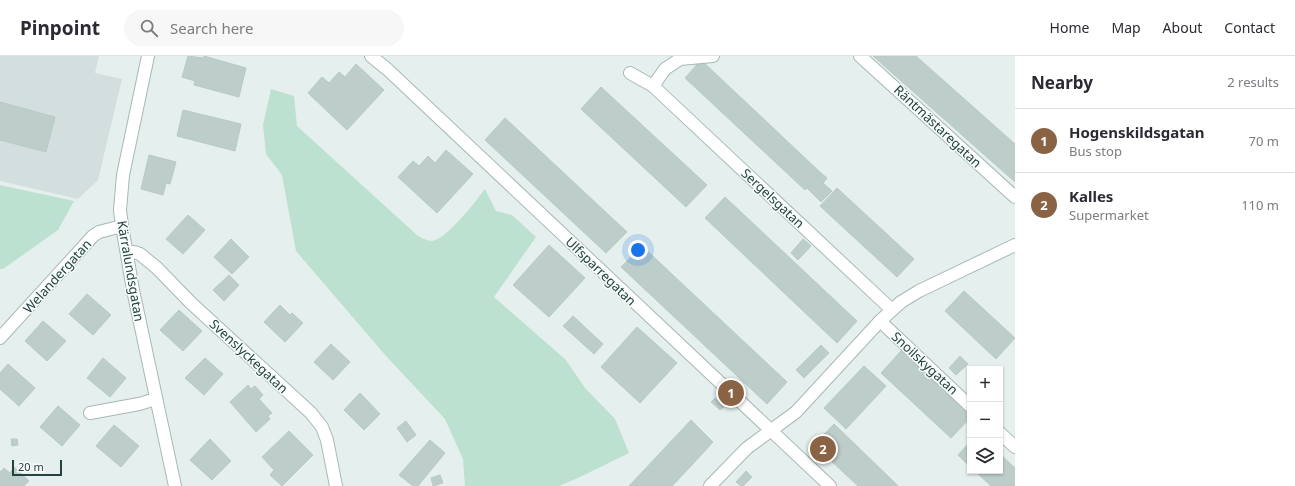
<!DOCTYPE html>
<html lang="en">
<head>
<meta charset="utf-8">
<style>
  body { margin:0; font-family:"Noto Sans",sans-serif; background:#f7f7f7; color:#2b2b33 }
  .controls { position:absolute; right:12px; bottom:12px; display:grid; overflow:hidden; border-radius:0px; box-shadow:0 1px 3px #0004 }
  .controls button { width:36px; height:36px; display:grid; place-items:center; padding:0; border:0; border-bottom:1px solid #e1e1e2; background:#fff; color:#2b2b33; font:20px sans-serif }
  .scale { position:absolute; left:12px; bottom:10px; width:50px; box-sizing:border-box; padding-left:4px; border:2px solid #224342; border-top:0; font-size:11px; line-height:14px; white-space:nowrap; color:#224342; -webkit-text-stroke:3px #f7fbfa; paint-order:stroke }
  .you { position:absolute; left:638px; top:194px; width:14px; height:14px; margin:-10px; border:3px solid #fff; border-radius:50%; background:#1a73e8; box-shadow:0 0 0 6px #1a73e833 }
  .badge { display:grid; place-items:center; width:26px; height:26px; border-radius:50%; background:#896344; color:#fff; font-size:13px; font-weight:700 }
  .pin { position:absolute; translate:-50% -50%; border:2px solid #fff; box-shadow:0 1px 4px #0006 }
  .list { margin:0; padding:0; list-style:none }
  h2 { display:flex; justify-content:space-between; align-items:center; height:52px; margin:0; padding:0 16px; font-size:17px }
  h2 small { font-size:13px; font-weight:400; color:#7c7c81 }
  .list li { display:grid; grid-template-columns:26px 1fr auto; gap:12px; align-items:center; box-sizing:border-box; height:64px; padding:0 16px; border-top:1px solid #e1e1e2 }
  .list b { display:block; font-size:15px; white-space:nowrap }
  .list p { margin:0; font-size:13px; white-space:nowrap; color:#7c7c81 }
  .list em { font-size:13px; font-style:normal; color:#7c7c81 }
  .icon { flex:none; width:22px; height:22px; fill:none; stroke:currentColor; stroke-width:2; stroke-linecap:round; stroke-linejoin:round }
  .map { position:relative; flex:none; width:1015px; height:430px; overflow:hidden }
  header { display:flex; align-items:center; gap:24px; box-sizing:border-box; height:56px; padding:0 20px; background:#fff; border-bottom:1px solid #e1e1e2 }
  header strong { font-size:19px }
  nav { display:flex; gap:22px; margin-inline-start:auto; font-size:14px }
  .search { width:280px; height:36px; background:#f7f7f7; display:flex; align-items:center; gap:10px; box-sizing:border-box; padding:0 14px; border-radius:22px; color:#7c7c81; font-size:15px }
  main { display:flex }
  aside { flex:1; background:#fff }
  .map>svg:first-child { display:block }
  .built { fill:#d3dfde }
  .green { fill:#bde1d0 }
  .building { fill:#bdcdca; stroke:#b7cac6 }
  .lines { fill:none; stroke-linecap:round; stroke-linejoin:round }
  .minor-casing { stroke:#a7b8b6; stroke-width:14 }
  .minor { stroke:#fff; stroke-width:12 }
  .labels { text-anchor:middle; stroke-width:3; stroke-linejoin:round; paint-order:stroke }
  .street-label { font-size:13px; fill:#224342; stroke:#f7fbfa }
</style>
</head>
<body>
<header>
<strong>Pinpoint</strong>
<div class="search"><svg class="icon" aria-label="search" viewBox="0 0 24 24"><circle cx="10" cy="10" r="6"/><path d="M15 15l6 6"/></svg>Search here</div>
<nav><a>Home</a><a>Map</a><a>About</a><a>Contact</a></nav>
</header>
<main>
<div class="map">
<svg width="1015" height="430" viewBox="0 0 1015 430">
  <rect width="100%" height="100%" fill="#e5efed"/>
  <!-- built -->
  <path class="built" d="M0,0H99L95,17L122,23L98,124L78,143L0,125Z"/>
  <!-- green -->
  <g class="green">
    <path d="M271,33L294,40L297,70L418,180C422,182 428,185 432,185C447,183 476,145 485,133L496,155L512,159L536,181L494,241L566,304L585,332L615,363L629,397L580,421L559,430H465L463,403L445,363L386,300L296,195L282,119L266,98L263,69Z"/>
    <path d="M0,129L74,145L58,174L3,213H0Z"/>
  </g>
  <!-- building -->
  <g class="building">
    <path d="M188,0L203,2L204,0L246,12L239,41L194,29L195,25L182,21Z"/>
    <path d="M873,0H916L1015,88V126Z"/>
    <path d="M701,4L821,117L805,134L685,22Z"/>
    <path d="M356,8L384,34L347,74L308,37L322,21L329,27L339,16L345,21Z"/>
    <path d="M601,31L707,129L686,151L581,53Z"/>
    <path d="M0,46L55,61L46,96L0,84Z"/>
    <path d="M183,54L241,68L235,95L177,80Z"/>
    <path d="M505,62L627,176L606,197L485,84Z"/>
    <path d="M446,94L473,118L437,157L398,121L413,105L419,110L428,100L435,107Z"/>
    <path d="M149,99L176,106L170,128L166,127L163,139L141,133Z"/>
    <path d="M821,117L827,122L823,127L832,135L821,146L807,132Z"/>
    <path d="M837,132L914,203L897,221L820,150Z"/>
    <path d="M725,141L857,265L837,287L705,162Z"/>
    <path d="M188,159L205,174L183,198L166,183Z"/>
    <path d="M231,183L249,201L232,218L214,201Z"/>
    <path d="M803,183L811,190L798,204L791,197Z"/>
    <path d="M549,189L585,222L549,261L513,229Z"/>
    <path d="M642,190L787,326L767,348L621,211Z"/>
    <path d="M229,219L239,229L224,245L213,234Z"/>
    <path d="M964,235L1015,282L996,303L945,255Z"/>
    <path d="M87,238L111,259L93,279L69,258Z"/>
    <path d="M280,249L290,259L292,257L303,267L285,286L264,266Z"/>
    <path d="M179,254L202,275L183,295L160,274Z"/>
    <path d="M573,260L603,288L594,298L563,270Z"/>
    <path d="M43,265L66,285L47,305L25,285Z"/>
    <path d="M637,271L677,307L640,347L601,311Z"/>
    <path d="M331,288L350,306L333,324L314,306Z"/>
    <path d="M821,289L829,297L804,322L796,314Z"/>
    <path d="M901,295L970,360V362L951,382L881,317Z"/>
    <path d="M960,300L968,308L956,319L949,312Z"/>
    <path d="M103,302L126,322L110,341L87,322Z"/>
    <path d="M205,302L223,318L204,339L185,322Z"/>
    <path d="M8,308L35,332L19,350L0,333V317Z"/>
    <path d="M864,310L886,330L846,373L824,352Z"/>
    <path d="M248,329L251,333L255,330L263,339L259,343L272,357L268,360L270,363L256,376L230,346Z"/>
    <path d="M360,337L380,358L364,374L344,354Z"/>
    <path d="M715,342L724,351L720,354L711,346Z"/>
    <path d="M58,350L80,369L62,390L40,371Z"/>
    <path d="M691,364L713,386L691,410L672,430H629Z"/>
    <path d="M406,365L416,379L407,386L397,372Z"/>
    <path d="M834,368L890,422L898,430H858L814,389Z"/>
    <path d="M114,369L139,390L121,411L96,390Z"/>
    <path d="M289,375L313,399L282,430L270,419L274,414L262,401Z"/>
    <path d="M11,383H17L18,389L12,390Z"/>
    <path d="M210,383L231,405L212,424L190,404Z"/>
    <path d="M430,384L445,397L418,430H413L399,419Z"/>
    <path d="M970,386V411L958,399Z"/>
    <path d="M1000,398L1015,412V430H991L975,415H1000Z"/>
    <path d="M14,411L29,425L24,430H0V416L4,412L10,417Z"/>
    <path d="M746,415L752,421L743,430H741L736,426Z"/>
    <path d="M440,419L443,427L433,430L431,422Z"/>
  </g>
  <g class="lines">
    <defs>
      <g id="minor">
        <path d="M148,0L123,119L120,154L122,170L133,234L175,430"/>
        <path d="M371,0L387,13L830,430"/>
        <path d="M860,0L1015,141"/>
        <path d="M630,17L653,30L892,254"/>
        <path d="M653,30L665,13L680,3L713,0"/>
        <path d="M127,197L134,196L140,198L157,212L191,247L311,357L322,371L327,384L336,430"/>
        <path d="M880,265L970,350"/>
        <path d="M0,282L93,180L99,176L122,170"/>
        <path d="M90,357L139,348L156,343"/>
        <path d="M1000,377L1015,391"/>
        <path d="M710,430L747,392L796,356L880,265L901,246L919,235L1015,189"/>
      </g>
    </defs>
    <!-- minor casing -->
    <use href="#minor" class="minor-casing"/>
    <!-- minor -->
    <use href="#minor" class="minor"/>
  </g>
  <g class="labels">
    <!-- street labels -->
    <g class="street-label">
      <text transform="translate(938 70) rotate(43)" y="5">Räntmästaregatan</text>
      <text transform="translate(773 142) rotate(43)" y="5">Sergelsgatan</text>
      <text transform="translate(131 215) rotate(80)" y="5">Kärralundsgatan</text>
      <text transform="translate(601 215) rotate(44)" y="5">Ulfsparregatan</text>
      <text transform="translate(57 220) rotate(-48)" y="5">Welandergatan</text>
      <text transform="translate(249 300) rotate(43)" y="5">Svenslyckegatan</text>
      <text transform="translate(925 307) rotate(43)" y="5">Snoilskygatan</text>
    </g>
  </g>
</svg>
<div class="controls">
<button>+</button>
<button>−</button>
<button><svg class="icon" aria-label="layers" viewBox="0 0 24 24"><path d="M12 4l9 5-9 5-9-5zM3 14l9 5 9-5"/></svg></button>
</div>
<div class="scale">20 m</div>
<div class="you"></div>
<div class="pin badge" style="left:731px;top:337px">1</div>
<div class="pin badge" style="left:823px;top:393px">2</div>
</div>
<aside>
<h2>Nearby<small>2 results</small></h2>
<ul class="list">
<li><span class="badge">1</span><div><b>Hogenskildsgatan</b><p>Bus stop</p></div><em>70 m</em></li>
<li><span class="badge">2</span><div><b>Kalles</b><p>Supermarket</p></div><em>110 m</em></li>
</ul>
</aside>
</main>
</body>
</html>
